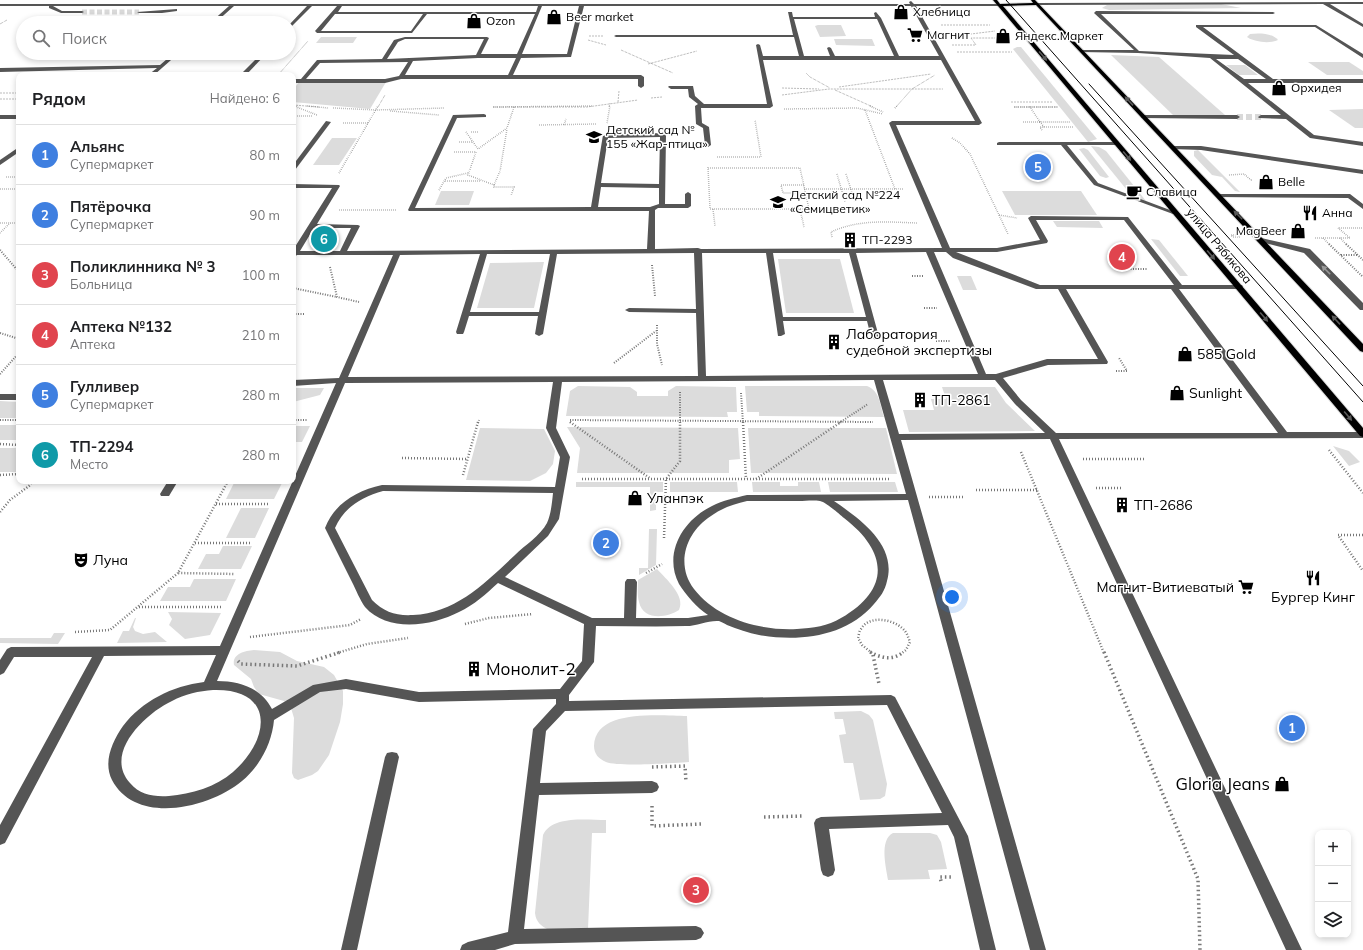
<!DOCTYPE html>
<html lang="ru">
<head>
<meta charset="utf-8">
<style>
  body { margin:0; font-family:Mulish,sans-serif; background:#f6f6f6; color:#202124 }
  .controls { position:absolute; right:12px; bottom:12px; display:grid; overflow:hidden; border-radius:8px; box-shadow:0 2px 6px #0003 }
  .controls button { width:36px; height:36px; display:grid; place-items:center; padding:0; border:0; border-bottom:1px solid #e0e0e0; background:#fff; color:#202124; font:20px sans-serif }
  .you { position:absolute; left:952px; top:597px; width:14px; height:14px; margin:-10px; border:3px solid #fff; border-radius:50%; background:#1a73e8; box-shadow:0 0 0 6px #1a73e833 }
  .badge { display:grid; place-items:center; width:26px; height:26px; border-radius:50%; background:#b45309; color:#fff; font-size:13px; font-weight:700 }
  .pin { position:absolute; translate:-50% -50%; border:2px solid #fff; box-shadow:0 1px 4px #0006 }
  .list { margin:0; padding:0; list-style:none }
  h2 { display:flex; justify-content:space-between; align-items:center; height:52px; margin:0; padding:0 16px; font-size:17px }
  h2 small { font-size:13px; font-weight:400; color:#757577 }
  .list li { display:grid; grid-template-columns:26px 1fr auto; gap:12px; align-items:center; box-sizing:border-box; height:60px; padding:0 16px; border-top:1px solid #e0e0e0 }
  .list b { display:block; font-size:15px; white-space:nowrap }
  .list p { margin:0; font-size:13px; white-space:nowrap; color:#757577 }
  .list em { font-size:13px; font-style:normal; color:#757577 }
  .icon { flex:none; width:22px; height:22px; fill:none; stroke:currentColor; stroke-width:2; stroke-linecap:round; stroke-linejoin:round }
  .map { position:relative; flex:none; width:1363px; height:950px; overflow:hidden }
  .search { position:absolute; background:#fff; box-shadow:0 2px 6px #0003; left:16px; top:16px; width:280px; height:44px; display:flex; align-items:center; gap:10px; box-sizing:border-box; padding:0 14px; border-radius:22px; color:#757577; font-size:15px }
  .panel { position:absolute; background:#fff; box-shadow:0 2px 6px #0003; left:16px; top:72px; width:280px; height:412px; border-radius:8px }
  .map>svg:first-child { display:block }
  .green { fill:#dcdcdc }
  .lines { fill:none; stroke-linecap:round; stroke-linejoin:round }
  .minor-tunnel-far1 { stroke:#d9d9d9; stroke-width:5; stroke-dasharray:5 2.5; stroke-linecap:butt }
  .minor-tunnel { stroke:#d9d9d9; stroke-width:6; stroke-dasharray:6 3; stroke-linecap:butt }
  .major-casing { stroke:#dbdbdb; stroke-width:2 }
  .path-far4 { stroke:#777; stroke-width:1; stroke-dasharray:0.5 1; stroke-linecap:butt }
  .path-far3 { stroke:#777; stroke-width:1.5; stroke-dasharray:0.5 1.5; stroke-linecap:butt }
  .path-far2 { stroke:#777; stroke-width:2; stroke-dasharray:1 1.5; stroke-linecap:butt }
  .path-far1 { stroke:#777; stroke-width:2.5; stroke-dasharray:1 2; stroke-linecap:butt }
  .path { stroke:#777; stroke-width:3.5; stroke-dasharray:1.5 3; stroke-linecap:butt }
  .minor { fill:#555; fill-rule:evenodd }
  .major { fill:#000; fill-rule:evenodd }
  .tram { stroke:#000; stroke-width:1 }
  .oneway { fill:#595959 }
  .oneway2 { fill:#999 }
  .labels { text-anchor:middle; stroke-width:3; stroke-linejoin:round; paint-order:stroke }
  .far-poi-label { font-size:12px; fill:#000; stroke:#fff; text-anchor:start }
  .far-street-label { font-size:12px; fill:#000; stroke:#fff }
  .poi-label { font-size:14px; fill:#000; stroke:#fff; text-anchor:start }
  .near-poi-label { font-size:17px; fill:#000; stroke:#fff; text-anchor:start }
</style>
</head>
<body>
<div class="map">
<svg width="1363" height="950" viewBox="0 0 1363 950">
  <rect width="100%" height="100%" fill="#fff"/>
  <!-- green -->
  <g class="green">
    <path d="M1161,4H1221L1241,8L1109,10L1102,8L1107,5Z"/>
    <path d="M818,25H841L846,36L820,37L815,26Z"/>
    <path d="M1250,34C1259,33 1272,33 1278,40C1269,44 1255,42 1247,37Z"/>
    <path d="M321,37H357L353,43H316Z"/>
    <path d="M834,39H872L875,46L836,45Z"/>
    <path d="M1017,47H1021L1097,139L1088,142L1013,49Z"/>
    <path d="M1111,55L1159,57L1225,115H1173Z"/>
    <path d="M1308,62H1349L1363,71V75H1327Z"/>
    <path d="M1226,65H1245L1258,75H1239Z"/>
    <path d="M299,82H386L370,109L293,102V90Z"/>
    <path d="M1363,109V128H1355L1329,110Z"/>
    <path d="M332,138H357L339,165H313Z"/>
    <path d="M1091,146L1099,147L1106,151L1146,201L1131,195Z"/>
    <path d="M1084,148L1088,150L1109,177L1106,178L1100,176L1079,149Z"/>
    <path d="M1198,150L1240,192L1235,191L1222,177L1212,175L1194,156V151Z"/>
    <path d="M441,191H474L469,205H435Z"/>
    <path d="M1002,191H1081L1097,215H1015Z"/>
    <path d="M1053,221H1099L1103,228L1057,227Z"/>
    <path d="M1151,239L1159,240L1188,276H1180Z"/>
    <path d="M778,259H840L854,313H786Z"/>
    <path d="M544,262L534,308H477L490,263Z"/>
    <path d="M957,276H971L977,290H963Z"/>
    <path d="M578,386L630,387L637,392V396H668V391L676,386L736,387L737,412H727L728,417L566,416L570,391Z"/>
    <path d="M745,386H867C880,391 880,405 884,417L759,416V412H747Z"/>
    <path d="M942,387H995L1006,403L1035,431L909,432L903,410H934L931,399H946Z"/>
    <path d="M293,388H324L320,395L293,402Z"/>
    <path d="M0,401L19,402V418H0Z"/>
    <rect x="0" y="425" width="19" height="15"/>
    <path d="M293,426H310L302,442H293Z"/>
    <path d="M567,427L738,428L740,459L729,460V473H577L580,448Z"/>
    <path d="M480,428L544,429L555,451L553,464L546,473L530,481L466,480Z"/>
    <path d="M748,428H886L897,474L751,473Z"/>
    <path d="M1333,446L1349,451L1360,462L1349,466Z"/>
    <rect x="0" y="448" width="19" height="24"/>
    <path d="M235,481H283L274,499H226Z"/>
    <path d="M576,482H663V492H656V510L650,511V487H576Z"/>
    <path d="M670,482H737L738,492H670Z"/>
    <path d="M752,482H780V486H798V482H819L821,492H753Z"/>
    <path d="M828,482H895L898,492H830Z"/>
    <path d="M241,508H269L255,538H226Z"/>
    <path d="M649,529H657L656,565L639,575V568H648Z"/>
    <path d="M223,546H252L241,569H198L206,554H219Z"/>
    <path d="M657,569C666,579 686,596 679,610C667,618 643,621 639,602C637,595 638,587 638,580Z"/>
    <path d="M194,579H236L226,601H160L168,587H190Z"/>
    <path d="M168,612L221,613L210,635L185,639L169,625L172,619Z"/>
    <path d="M135,618H136L133,627L135,631L143,634L155,632L167,642L117,643L123,631H129Z"/>
    <path d="M54,633H65L58,644L0,643V638H51Z"/>
    <path d="M254,650L280,652L297,661L324,667L334,675L343,691V704L340,722L329,755L318,771L312,775L298,780L294,778L292,773L294,718L291,708L284,701L259,694L254,687L251,679L234,665C232,654 244,651 254,650Z"/>
    <path d="M861,711L869,715L873,720L887,784L885,796L880,799L860,800L853,763H844L839,735L846,734L843,719H835L834,712Z"/>
    <path d="M687,716L689,762C672,763 619,767 606,762C599,759 594,754 594,746C595,708 661,716 687,716Z"/>
    <path d="M606,820V833H592L588,929L549,930C541,926 536,922 535,913L543,835C552,815 587,820 606,820Z"/>
    <path d="M893,833H930L937,835L941,842L947,869L928,870L930,879L888,880C886,867 879,840 893,833Z"/>
  </g>
  <g class="lines">
    <!-- minor-tunnel-far1 -->
    <path class="minor-tunnel-far1" d="M82,12H139"/>
    <!-- minor-tunnel -->
    <path class="minor-tunnel" d="M1237,117H1261"/>
    <defs>
      <path id="major" d="M993,0H997L1000,4L1033,3L1031,0H1035L1363,344V352L1360,351L1036,5L1003,6L1363,428V437L1360,436Z"/>
    </defs>
    <!-- major casing -->
    <use href="#major" class="major-casing"/>
    <!-- path-far4 -->
    <g class="path-far4">
      <path d="M0,24L7,20"/>
      <path d="M941,25H990"/>
      <path d="M946,34H971L995,31"/>
      <path d="M589,36H604"/>
      <path d="M588,40L606,45"/>
      <path d="M952,45H976L971,38H1001"/>
      <path d="M621,50L673,73"/>
      <path d="M957,52H1012"/>
      <path d="M648,64L697,51"/>
      <path d="M806,73L810,77L830,88"/>
      <path d="M278,75L308,41"/>
      <path d="M839,87L931,74"/>
      <path d="M782,88L819,89"/>
      <path d="M835,90L873,107"/>
      <path d="M0,93H19"/>
      <path d="M782,95L829,89H943"/>
      <path d="M651,98L662,97"/>
      <path d="M0,99H19"/>
      <path d="M618,102L619,91"/>
      <path d="M1011,102H1053"/>
      <path d="M293,105L319,107"/>
      <path d="M293,106L296,107"/>
      <path d="M378,107L385,95"/>
      <path d="M493,107H587L638,100"/>
      <path d="M609,107L610,103"/>
      <path d="M896,107L912,89L935,75"/>
      <path d="M1014,107H1030"/>
      <path d="M1030,107H1058"/>
    </g>
    <!-- path-far3 -->
    <g class="path-far3">
      <path d="M294,106L317,115"/>
      <path d="M307,106L328,108"/>
      <path d="M870,106L883,112"/>
      <path d="M493,107L593,106"/>
      <path d="M1014,107H1030"/>
      <path d="M333,108L376,110L444,108"/>
      <path d="M895,108L897,106"/>
      <path d="M784,109L857,108L883,114"/>
      <path d="M865,110L895,189"/>
      <path d="M390,111L439,115"/>
      <path d="M293,116H313"/>
      <path d="M1023,122H1040"/>
      <path d="M1040,122L1030,107H1058"/>
      <path d="M343,123H368"/>
      <path d="M607,123L610,106"/>
      <path d="M539,125L596,124"/>
      <path d="M564,125L566,119"/>
      <path d="M1044,127L1040,122H1070"/>
      <path d="M1042,130L1040,127H1074"/>
      <path d="M466,132L478,149L507,128L514,107"/>
      <path d="M471,132H479"/>
      <path d="M952,138L960,143L970,154L1008,234"/>
      <path d="M459,142H472"/>
      <path d="M454,152H476L468,175L494,185V187H514L511,196"/>
      <path d="M717,157H761L755,120"/>
      <path d="M708,168H800L809,209H710Z"/>
      <path d="M339,173L378,106"/>
      <path d="M837,174L845,202"/>
      <path d="M846,174L855,202"/>
      <path d="M1229,175L1244,174L1251,180L1250,181"/>
      <path d="M6,177H19"/>
      <path d="M445,181H480"/>
      <path d="M494,185L500,171L507,129"/>
      <path d="M804,185H781L783,193H806"/>
      <path d="M0,189H19"/>
      <path d="M804,189H903"/>
      <path d="M439,190L446,178L468,173"/>
      <path d="M713,209L715,226"/>
      <path d="M800,209L804,227"/>
      <path d="M339,210H396"/>
      <path d="M999,215L1017,218"/>
      <path d="M0,223H19"/>
      <path d="M0,233L10,223"/>
      <path d="M1231,235H1238L1240,237H1233Z"/>
      <path d="M832,237L831,232C859,219 888,222 918,223"/>
      <path d="M1315,238H1350L1338,228H1363"/>
      <path d="M1323,238L1330,245"/>
      <path d="M1340,238L1347,245"/>
    </g>
    <!-- path-far2 -->
    <g class="path-far2">
      <path d="M1329,244L1363,277"/>
      <path d="M1346,244L1363,260"/>
      <path d="M0,250L19,272"/>
      <path d="M1341,255H1357"/>
      <path d="M652,265L655,296"/>
      <path d="M330,267L337,297L359,302"/>
      <path d="M1123,269H1147"/>
      <path d="M912,276H924"/>
      <path d="M293,288L337,297"/>
      <path d="M924,308H937"/>
      <path d="M293,314H304"/>
      <path d="M657,325V344L662,365"/>
      <path d="M0,333L19,339"/>
      <path d="M936,341H951"/>
      <path d="M614,363L656,331"/>
      <path d="M1116,371H1127L1119,358"/>
      <path d="M0,374L19,353"/>
      <path d="M680,392V423"/>
      <path d="M741,393L743,423"/>
      <path d="M0,420H19"/>
      <path d="M293,420H307"/>
      <path d="M570,420L873,422"/>
      <path d="M570,422L572,423"/>
      <path d="M478,423L479,420"/>
      <path d="M839,423L868,404"/>
    </g>
    <!-- path-far1 -->
    <g class="path-far1">
      <path d="M570,422L651,479"/>
      <path d="M743,422L746,479"/>
      <path d="M0,444L19,445"/>
      <path d="M1329,450L1363,493"/>
      <path d="M1021,452L1104,653"/>
      <path d="M402,458L468,459"/>
      <path d="M1083,459H1146"/>
      <path d="M0,475L19,474"/>
      <path d="M463,475L478,422"/>
      <path d="M582,479H889"/>
      <path d="M756,479L841,422"/>
      <path d="M228,481L178,573L235,574"/>
      <path d="M1096,488H1123"/>
      <path d="M976,490H1037"/>
      <path d="M929,497H965"/>
      <path d="M216,504H269"/>
      <path d="M0,512L10,500L29,486L33,481"/>
      <path d="M1363,535H1338L1363,571"/>
      <path d="M664,538L666,479L680,461V422"/>
      <path d="M195,543H250"/>
      <path d="M646,573L662,564"/>
      <path d="M139,607H221"/>
      <path d="M465,624L489,618L533,614"/>
      <path d="M75,632L110,630L178,573"/>
      <path d="M250,637L350,625L361,619"/>
      <path d="M337,653L367,644L408,638"/>
      <path d="M872,653L862,645L858,638C859,635 859,631 861,629C869,615 892,619 902,628C907,632 908,637 910,642L906,650L902,653"/>
    </g>
    <!-- path -->
    <g class="path">
      <path d="M870,652C881,658 893,661 903,652"/>
      <path d="M1104,652L1198,879L1200,950"/>
      <path d="M873,655L879,684"/>
      <path d="M238,661L241,664L297,666L341,652"/>
      <path d="M652,767L685,766L686,782"/>
      <path d="M652,806V826L702,824"/>
      <path d="M764,817L803,816"/>
      <path d="M941,881L940,877H951"/>
    </g>
    <!-- minor -->
    <g class="minor">
      <path d="M911,1L914,4H999L1001,5L999,6H916L982,123L979,125H896L950,248H997L1040,240L1028,218L1031,216L1128,217L1182,285H1242L1243,287L1239,289H1179L1287,432H1363V438L1059,439L1302,950H1286L1050,439L901,440L1046,950H1030L908,500L834,501C860,519 897,545 887,581C885,591 880,597 874,604C846,637 799,642 759,635C749,633 737,629 727,625C725,624 722,622 719,621C709,620 697,626 686,626C656,627 626,626 596,626L594,662L569,695V701L891,695L895,697L968,836L996,950H980L954,837L948,825L829,829L835,870L833,875L828,877L823,875L821,870L814,823L816,819L821,817L942,813L887,705L565,711L546,731L540,783L652,781L657,783L659,787L657,791L652,793L539,795L524,929L696,926L701,928L704,933L701,938L696,940L515,944L495,950H460L462,945L468,942L508,932L533,729L556,704V699L419,702L346,689L320,692L274,720C272,743 260,766 242,781C210,808 136,826 112,780C103,762 112,742 123,726C142,701 172,686 204,682L216,655L104,656L5,843L0,845V825L92,657H14L4,673L0,675V660L7,649L11,647L220,646L336,383L293,386V380L339,378L393,255H297L293,258V250L332,188H293V184L339,185L340,186L317,224L358,225L360,226L347,251L647,249L649,211H409L408,210L453,115L484,114L486,115V117L457,118L415,208L591,207L603,135L663,133L666,135L665,204H685V194L688,192L691,194V206L688,208H658L655,210V249L698,248L701,249L942,248L889,123L892,121H975L941,60H763L773,106L770,108H701L702,123L709,127L711,145L708,147L705,145L703,128L696,124L695,106L698,104L689,97L688,89H671L668,87L669,86H693L695,96L704,104H767L756,45L758,44L760,45L763,56H799L794,37H616L614,36L616,35H793L788,12H792L793,17H875L874,13L876,12L881,18L899,56H939L911,6H584L571,57L521,58L513,75H641L644,77V86L641,88L638,86V79H401L385,83H293V79H301L317,60L382,59L394,40L405,37H487L489,38L481,54H517L535,14H427L412,33H317L315,31L337,6H312L289,29V25L307,6H234L215,23H210L229,6H53L62,11H82L84,12L82,13H61L49,8V6H0V4H910L909,2ZM342,6H538L536,12H338ZM542,6H579L567,54H522ZM335,14H423L411,31H321ZM794,19H877L894,56H835L831,48L829,47L827,48L830,56H804ZM405,39H484L476,55L387,59L398,42ZM478,58H516L508,75H405L413,61ZM408,62L399,76L385,79H306L320,63ZM660,137L659,184L601,183L608,138ZM601,187L659,188V204L650,207H598ZM1036,220H1124L1174,285H1040L956,252H997L1047,243L1048,241ZM314,228H351L340,251H300ZM926,252L978,374L706,376L702,253H766L778,336H781L785,334L783,321H867L871,337L875,340L879,337L856,253ZM934,252H946L953,258L1036,289H1058L1098,359H1047L996,374H986ZM694,253L696,309L629,308L625,310L629,312L696,313L698,376L348,377L400,255L480,254L456,332L457,334H463L464,332L469,316H538L535,334L539,336L543,334L557,254ZM773,253H849L866,317H783ZM487,254H550L539,312H470ZM1066,289H1171L1278,433H1056L1021,400L1003,378L1048,365L1107,364L1108,362ZM874,380L906,494L747,495C735,498 723,500 712,506C683,520 663,553 679,584C686,595 697,608 708,615L688,618H636L637,582L635,579H627L625,582L624,618H592L505,577L548,536L559,519L570,457L556,428L562,382ZM883,380H995L1015,404L1045,433L899,434ZM553,382L546,428L560,457L555,487L382,485C356,491 335,503 325,528C334,546 343,564 352,582C356,590 360,600 365,607C388,633 432,626 459,612C474,605 486,594 498,583L584,624L582,661L560,689L419,692L346,679L313,685L272,709C261,688 240,681 217,681L345,383ZM383,491L553,493C552,503 551,514 547,523C540,536 525,545 515,555C485,583 456,613 413,615C396,616 384,612 372,600L335,528C344,507 362,497 383,491ZM747,501C764,501 781,501 799,501C805,501 813,500 820,501C826,502 839,514 844,518C888,552 891,589 841,618C828,626 813,628 797,629C761,631 717,619 694,589C675,564 686,532 711,516C722,508 734,504 747,501ZM213,690C275,688 271,739 233,772C216,787 191,794 169,796C154,797 140,795 130,783C103,753 146,713 172,701C185,694 199,691 213,690Z"/>
      <path d="M1363,2V4H1330L1363,24V27L1323,4L1037,5L1035,4L1037,3Z"/>
      <path d="M177,9V11L162,13H139L137,12Z"/>
      <path d="M1096,11L1273,12L1275,13L1273,14H1101L1139,51L1234,55L1196,27V25H1316L1363,54V58L1315,27H1203L1273,79H1363V83H1248L1314,135L1363,142V146L1310,138L1286,119L1259,118L1258,117L1261,115H1281L1210,58L1138,53L1080,52L1082,50H1134L1094,13ZM1216,59H1238L1266,79H1244Z"/>
      <path d="M174,53H179L154,75H148L157,68L0,72V68L160,65Z"/>
      <path d="M262,53H267L246,75H240Z"/>
      <rect x="0" y="115" width="19" height="4"/>
      <path d="M1144,115H1237L1240,117L1237,119L1142,118L1141,117Z"/>
      <path d="M326,121L331,122L295,170L293,171V165Z"/>
      <path d="M999,142H1118L1119,143L1116,145H1067L1098,183L1178,213L1173,214L1094,185L1061,145H997V143Z"/>
      <path d="M1174,146H1201L1363,170V174L1201,150L1172,149V147Z"/>
      <path d="M19,147V152L0,165V160Z"/>
      <path d="M1219,194H1350L1363,204V209L1348,198L1217,197L1216,196Z"/>
      <path d="M1257,237L1310,249L1363,303V310H1360L1304,253L1257,241Z"/>
      <rect x="0" y="394" width="19" height="6"/>
      <path d="M168,481H178L169,496H161L160,494Z"/>
      <path d="M392,752L397,753L399,757L357,950H341L385,757L387,753Z"/>
    </g>
    <!-- major -->
    <use href="#major" class="major"/>
    <!-- tram -->
    <g class="tram">
      <path d="M1006,0L1363,402"/>
      <path d="M1089,84L1363,386"/>
    </g>
  </g>
  <!-- one-way arrows -->
  <defs><path id="oneway-solid" d="M-6-.8H1V-3.2L6.5 0L1 3.2V.8H-6Z"/></defs>
  <g class="oneway">
    <use href="#oneway-solid" transform="translate(1043 56) rotate(50)"/>
    <use href="#oneway-solid" transform="translate(1129 101) rotate(-133)"/>
    <use href="#oneway-solid" transform="translate(1127 156) rotate(50)"/>
    <use href="#oneway-solid" transform="translate(1238 215) rotate(-135)"/>
    <use href="#oneway-solid" transform="translate(1211 255) rotate(50)"/>
    <use href="#oneway-solid" transform="translate(1264 317) rotate(50)"/>
    <use href="#oneway-solid" transform="translate(1336 320) rotate(-133)"/>
    <use href="#oneway-solid" transform="translate(1348 416) rotate(50)"/>
  </g>
  <use class="oneway2" href="#oneway-solid" transform="translate(1326 270) rotate(-135)"/>
  <!-- icons -->
  <defs>
    <symbol id="shop-bare" viewBox="-9 -9 18 18"><path d="M-5-2.5h2.3a2.7 3.5 0 0 1 5.4 0H5L5.5 6h-11ZM-1.5-2.5h3a1.5 2.3 0 0 0-3 0Z" fill="#000" stroke="#fff" stroke-width="2.5" paint-order="stroke"/></symbol>
    <symbol id="supermarket-bare" viewBox="-9 -9 18 18"><path d="M-6-5.5h2.5l.6 2H6L4.5 2H-2.5L-4.4-4H-6ZM-1.5 3.2a1.3 1.3 0 1 0 .1 0ZM3 3.2a1.3 1.3 0 1 0 .1 0Z" fill="#000" stroke="#fff" stroke-width="2.5" paint-order="stroke"/></symbol>
    <symbol id="school-bare" viewBox="-9 -9 18 18"><path d="M0-5L7-2L0 1L-7-2ZM-4 1L0 2.5L4 1V4Q0 6-4 4Z" fill="#000" stroke="#fff" stroke-width="2.5" paint-order="stroke"/></symbol>
    <symbol id="cafe-bare" viewBox="-9 -9 18 18"><path d="M-5.5-4.5H6V0H3Q3 3.5 0 3.5H-2.5Q-5.5 3.5-5.5 0ZM3-3.2v2h1.7v-2ZM-6 4.5H4V6H-6Z" fill="#000" stroke="#fff" stroke-width="2.5" paint-order="stroke"/></symbol>
    <symbol id="restaurant-bare" viewBox="-9 -9 18 18"><path d="M-5-6h1v4h1v-4h1v4h1v-4h1v5L-1.5 .5V6h-2V.5L-5-1ZM5-6V6H3V1.5H1.5Q1.5-4 5-6Z" fill="#000" stroke="#fff" stroke-width="2.5" paint-order="stroke"/></symbol>
    <symbol id="building-bare" viewBox="-9 -9 18 18"><path d="M-4-6H4V6H1V3H-1V6H-4ZM-2.5-4.3h1.7v1.8h-1.7ZM.8-4.3h1.7v1.8H.8ZM-2.5-1h1.7V.8h-1.7ZM.8-1h1.7V.8H.8Z" fill="#000" stroke="#fff" stroke-width="2.5" paint-order="stroke"/></symbol>
    <symbol id="theatre-bare" viewBox="-9 -9 18 18"><path d="M-5-5.5Q0-4 5-5.5V0Q5 5 0 6Q-5 5-5 0ZM-3.3-2.5H-1v1.5H-3.3ZM1-2.5H3.3v1.5H1ZM-2.8 1Q0 5.5 2.8 1Z" fill="#000" stroke="#fff" stroke-width="2.5" paint-order="stroke"/></symbol>
  </defs>
  <g fill-rule="evenodd">
    <use href="#shop-bare" x="890" y="1" width="22" height="22"/>
    <use href="#shop-bare" x="543" y="6" width="22" height="22"/>
    <use href="#shop-bare" x="463" y="10" width="22" height="22"/>
    <use href="#supermarket-bare" x="904" y="24" width="22" height="22"/>
    <use href="#shop-bare" x="992" y="25" width="22" height="22"/>
    <use href="#shop-bare" x="1268" y="77" width="22" height="22"/>
    <use href="#school-bare" x="583" y="126" width="22" height="22"/>
    <use href="#shop-bare" x="1255" y="171" width="22" height="22"/>
    <use href="#cafe-bare" x="1123" y="181" width="22" height="22"/>
    <use href="#school-bare" x="767" y="191" width="22" height="22"/>
    <use href="#restaurant-bare" x="1299" y="202" width="22" height="22"/>
    <use href="#shop-bare" x="1287" y="220" width="22" height="22"/>
    <use href="#building-bare" x="839" y="229" width="22" height="22"/>
    <use href="#building-bare" x="823" y="331" width="22" height="22"/>
    <use href="#shop-bare" x="1174" y="343" width="22" height="22"/>
    <use href="#shop-bare" x="1166" y="382" width="22" height="22"/>
    <use href="#building-bare" x="909" y="389" width="22" height="22"/>
    <use href="#shop-bare" x="624" y="487" width="22" height="22"/>
    <use href="#building-bare" x="1111" y="494" width="22" height="22"/>
    <use href="#theatre-bare" x="70" y="549" width="22" height="22"/>
    <use href="#restaurant-bare" x="1302" y="567" width="22" height="22"/>
    <use href="#supermarket-bare" x="1235" y="576" width="22" height="22"/>
    <use href="#building-bare" x="463" y="658" width="22" height="22"/>
    <use href="#shop-bare" x="1271" y="773" width="22" height="22"/>
  </g>
  <g class="labels">
    <!-- far-poi labels -->
    <g class="far-poi-label">
      <text x="913" y="16">Хлебница</text>
      <text x="566" y="21">Beer market</text>
      <text x="486" y="25">Ozon</text>
      <text x="927" y="39">Магнит</text>
      <text x="1015" y="40">Яндекс.Маркет</text>
      <text x="1291" y="92">Орхидея</text>
      <text x="606" y="134">Детский сад №<tspan x="606" dy="14">155 «Жар-птица»</tspan></text>
      <text x="1278" y="186">Belle</text>
      <text x="1146" y="196">Славица</text>
      <text x="790" y="199">Детский сад №224<tspan x="790" dy="14">«Семицветик»</tspan></text>
      <text x="1322" y="217">Анна</text>
      <text x="1286" y="235" text-anchor="end">MagBeer</text>
      <text x="862" y="244">ТП-2293</text>
    </g>
    <!-- far-street labels -->
    <g class="far-street-label">
      <text transform="translate(1219 246) rotate(50)" y="4">улица Рябикова</text>
    </g>
    <!-- poi labels -->
    <g class="poi-label">
      <text x="846" y="339">Лаборатория<tspan x="846" dy="16">судебной экспертизы</tspan></text>
      <text x="1197" y="359">585 Gold</text>
      <text x="1189" y="398">Sunlight</text>
      <text x="932" y="405">ТП-2861</text>
      <text x="647" y="503">Уланпэк</text>
      <text x="1134" y="510">ТП-2686</text>
      <text x="93" y="565">Луна</text>
      <text x="1234" y="592" text-anchor="end">Магнит-Витиеватый</text>
      <text x="1313" y="602" text-anchor="middle">Бургер Кинг</text>
    </g>
    <!-- near-poi labels -->
    <g class="near-poi-label">
      <text x="486" y="675">Монолит-2</text>
      <text x="1270" y="790" text-anchor="end">Gloria Jeans</text>
    </g>
  </g>
</svg>
<div class="controls">
<button>+</button>
<button>−</button>
<button><svg class="icon" aria-label="layers" viewBox="0 0 24 24"><path d="M12 4l9 5-9 5-9-5zM3 14l9 5 9-5"/></svg></button>
</div>
<div class="you"></div>
<div class="pin badge" style="left:1292px;top:728px;background:#3f7fe0">1</div>
<div class="pin badge" style="left:606px;top:543px;background:#3f7fe0">2</div>
<div class="pin badge" style="left:696px;top:890px;background:#e0444e">3</div>
<div class="pin badge" style="left:1122px;top:257px;background:#e0444e">4</div>
<div class="pin badge" style="left:1038px;top:167px;background:#3f7fe0">5</div>
<div class="pin badge" style="left:324px;top:239px;background:#0f9aa8">6</div>
<div class="search"><svg class="icon" aria-label="search" viewBox="0 0 24 24"><circle cx="10" cy="10" r="6"/><path d="M15 15l6 6"/></svg>Поиск</div>
<section class="panel">
<h2>Рядом<small>Найдено: 6</small></h2>
<ul class="list">
<li><span class="badge" style="background:#3f7fe0">1</span><div><b>Альянс</b><p>Супермаркет</p></div><em>80 m</em></li>
<li><span class="badge" style="background:#3f7fe0">2</span><div><b>Пятёрочка</b><p>Супермаркет</p></div><em>90 m</em></li>
<li><span class="badge" style="background:#e0444e">3</span><div><b>Поликлинника № 3</b><p>Больница</p></div><em>100 m</em></li>
<li><span class="badge" style="background:#e0444e">4</span><div><b>Аптека №132</b><p>Аптека</p></div><em>210 m</em></li>
<li><span class="badge" style="background:#3f7fe0">5</span><div><b>Гулливер</b><p>Супермаркет</p></div><em>280 m</em></li>
<li><span class="badge" style="background:#0f9aa8">6</span><div><b>ТП-2294</b><p>Место</p></div><em>280 m</em></li>
</ul>
</section>
</div>
</body>
</html>
